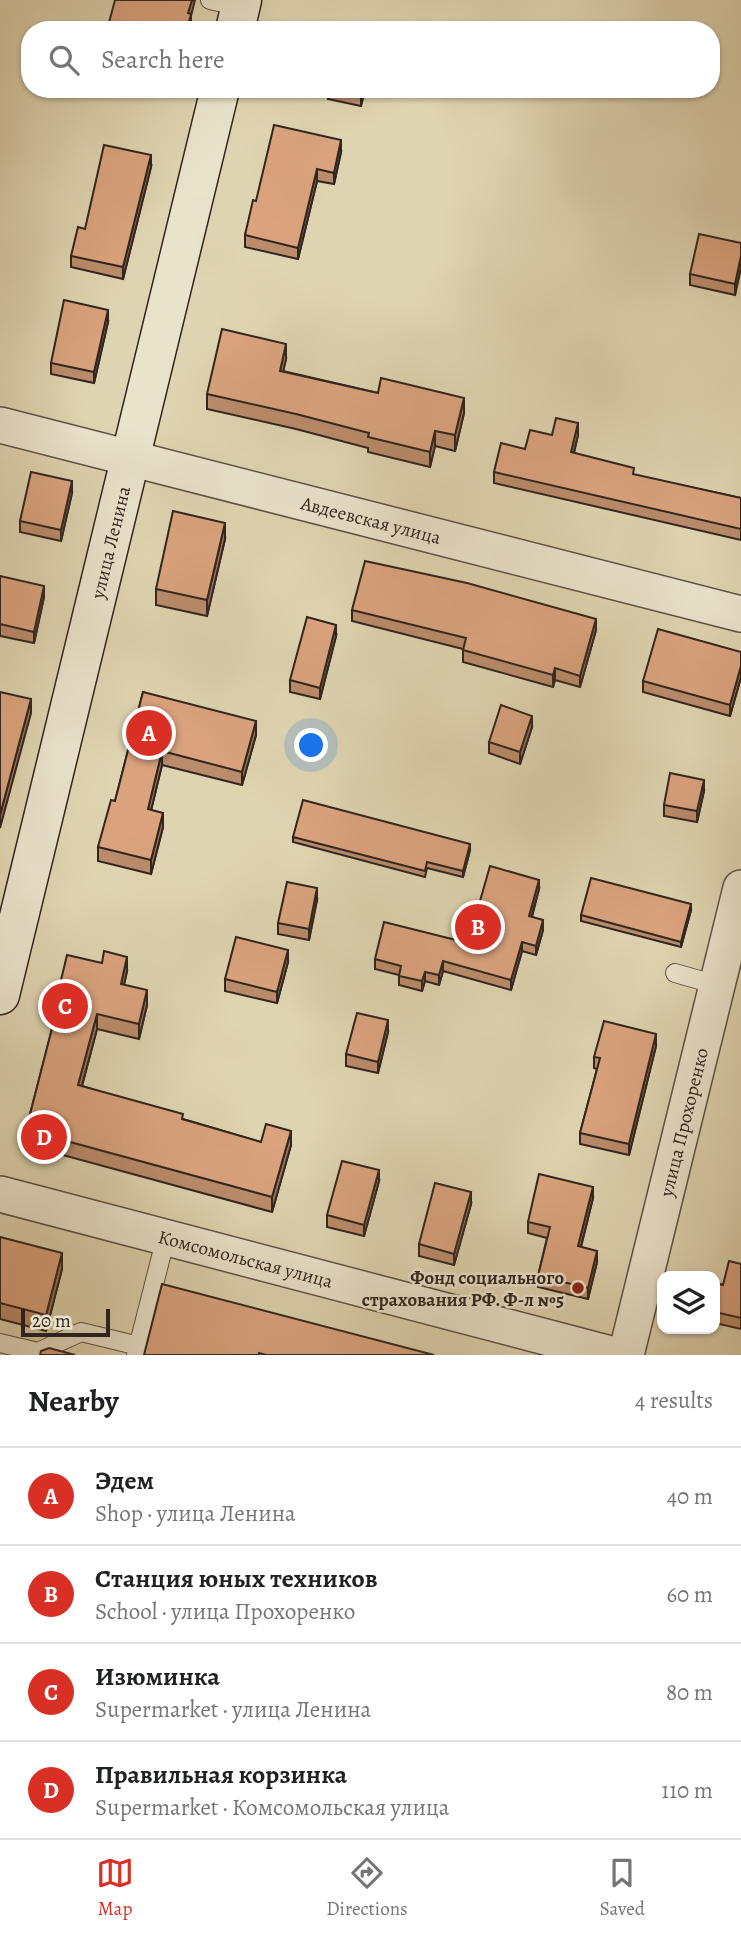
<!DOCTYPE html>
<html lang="en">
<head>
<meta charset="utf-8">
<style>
  body { margin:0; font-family:Alegreya,serif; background:#f2f2f2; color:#202124 }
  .controls { position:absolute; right:21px; bottom:21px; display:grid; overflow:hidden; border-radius:14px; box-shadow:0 2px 5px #0004 }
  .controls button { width:63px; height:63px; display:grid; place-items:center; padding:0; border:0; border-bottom:2px solid #e0e0e0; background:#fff; color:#202124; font:35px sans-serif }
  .scale { position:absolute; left:21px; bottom:18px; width:89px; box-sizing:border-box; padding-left:7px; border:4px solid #31251f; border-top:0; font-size:19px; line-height:24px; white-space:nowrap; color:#31251f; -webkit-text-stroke:5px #eae3cc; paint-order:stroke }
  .you { position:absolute; left:312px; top:746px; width:24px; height:24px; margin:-18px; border:5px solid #fff; border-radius:50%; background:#1a73e8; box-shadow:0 0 0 10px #1a73e833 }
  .badge { display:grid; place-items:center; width:46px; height:46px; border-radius:50%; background:#d93025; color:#fff; font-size:23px; font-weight:700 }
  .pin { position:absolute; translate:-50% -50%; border:4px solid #fff; box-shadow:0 2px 7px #0006 }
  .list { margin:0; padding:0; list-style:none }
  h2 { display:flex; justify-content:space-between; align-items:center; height:91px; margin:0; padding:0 28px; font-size:30px }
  h2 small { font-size:23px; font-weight:400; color:#757577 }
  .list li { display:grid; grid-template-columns:46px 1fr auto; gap:21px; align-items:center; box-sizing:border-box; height:98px; padding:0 28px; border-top:2px solid #e0e0e0 }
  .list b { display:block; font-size:26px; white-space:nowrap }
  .list p { margin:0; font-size:23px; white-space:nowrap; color:#757577 }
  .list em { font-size:23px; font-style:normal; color:#757577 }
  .icon { flex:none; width:38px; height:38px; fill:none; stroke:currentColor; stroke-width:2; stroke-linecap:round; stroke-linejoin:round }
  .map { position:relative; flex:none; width:741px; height:1355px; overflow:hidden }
  .search { position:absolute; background:#fff; box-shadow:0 2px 5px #0004; left:21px; right:21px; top:21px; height:77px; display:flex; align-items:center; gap:18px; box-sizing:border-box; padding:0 24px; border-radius:28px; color:#757577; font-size:26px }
  .sheet { height:483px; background:#fff }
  nav { display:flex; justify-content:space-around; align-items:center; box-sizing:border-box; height:98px; border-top:2px solid #e0e0e0; background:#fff; font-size:19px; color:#757577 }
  nav a { display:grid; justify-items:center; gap:4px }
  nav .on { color:#d93025 }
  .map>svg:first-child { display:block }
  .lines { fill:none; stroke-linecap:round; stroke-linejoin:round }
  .lane-casing { stroke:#5c5144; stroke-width:20 }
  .street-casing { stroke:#5c5144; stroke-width:38 }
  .secondary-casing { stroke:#31251f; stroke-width:41 }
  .lane { stroke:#eae3cc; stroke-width:18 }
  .street { stroke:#eae3cc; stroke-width:35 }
  .secondary { stroke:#eae3cc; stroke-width:38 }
  .wall { fill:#bb8c6c; stroke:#31251f; stroke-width:2 }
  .shaded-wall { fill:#997258; stroke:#31251f; stroke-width:2 }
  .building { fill:#daa37e; stroke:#31251f; stroke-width:2 }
  .poi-dot { fill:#8f2418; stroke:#eae3cc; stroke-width:2.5 }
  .labels { text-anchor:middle; stroke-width:5; stroke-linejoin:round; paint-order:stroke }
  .street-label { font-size:19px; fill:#31251f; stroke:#eae3cc }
  .poi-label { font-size:19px; font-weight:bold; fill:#31251f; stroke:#eae3cc; text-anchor:end }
</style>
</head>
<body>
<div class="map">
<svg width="741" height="1355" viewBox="0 0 741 1355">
  <rect width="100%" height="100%" fill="#dfd4b1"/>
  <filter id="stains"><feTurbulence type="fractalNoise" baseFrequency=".00286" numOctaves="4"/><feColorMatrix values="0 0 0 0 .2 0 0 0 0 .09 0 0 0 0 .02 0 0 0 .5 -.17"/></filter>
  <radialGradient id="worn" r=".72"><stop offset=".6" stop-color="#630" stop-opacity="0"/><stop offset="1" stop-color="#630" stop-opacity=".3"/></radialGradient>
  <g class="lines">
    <defs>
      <g id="lane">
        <path d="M210,0L241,7"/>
        <path d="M675,973L717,985"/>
        <path d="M0,1343L38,1352L81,1332L139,1346"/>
        <path d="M136,1355L166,1237"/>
      </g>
      <g id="street">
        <path id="s1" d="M0,425L741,614"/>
        <path id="s2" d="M0,1194L614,1355"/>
        <path id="s3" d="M626,1355L741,888"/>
      </g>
      <g id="secondary">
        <path d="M235,30L242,0"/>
        <path id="s4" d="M0,995L220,89"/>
      </g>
    </defs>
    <!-- lane casing -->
    <use href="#lane" class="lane-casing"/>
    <!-- street casing -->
    <use href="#street" class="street-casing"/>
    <!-- secondary casing -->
    <use href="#secondary" class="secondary-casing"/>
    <!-- lane -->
    <use href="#lane" class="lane"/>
    <!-- street -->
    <use href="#street" class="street"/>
    <!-- secondary -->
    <use href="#secondary" class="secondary"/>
  </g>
  <!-- wall -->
  <g class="wall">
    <path d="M328,89H365L361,106L328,99Z"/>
    <path d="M341,152L334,184L317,181L298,259L245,247V235L256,201Z"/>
    <path d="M151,167L123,279L71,267V256L85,229Z"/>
    <path d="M741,243V267L735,295L690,285V274Z"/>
    <path d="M108,322L94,383L51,374V363Z"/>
    <path d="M286,359L283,371L464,413L455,451L435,446L430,467L368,452V448L296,429L207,409V394Z"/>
    <path d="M552,435H578L574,453L634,475L741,498V540L494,483V472L525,449Z"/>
    <path d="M72,493L61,541L20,532V521Z"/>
    <path d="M225,539L207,616L156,605V589Z"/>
    <path d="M0,576L44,597L34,643L0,636Z"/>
    <path d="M352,610L596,630L580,687L555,680L553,687L463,662V649L352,621Z"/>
    <path d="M336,636L320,699L290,692V680Z"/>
    <path d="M741,652V677L730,716L643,692V681Z"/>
    <path d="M143,692L256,735L242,785L162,765L151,810L163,827L151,874L98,861V847L115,801Z"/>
    <path d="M532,727L520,764L489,753V742Z"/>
    <path d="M704,791L697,822L664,816V805Z"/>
    <path d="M293,837L470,850L463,877L427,868L425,877L293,842Z"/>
    <path d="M539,889L532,917L543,930L536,955L522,951L511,990L443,971L439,985L425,981L422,991L399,985V975L375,969V959L468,943Z"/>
    <path d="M317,900L309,940L278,934V923Z"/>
    <path d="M691,910L681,947L581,921V915Z"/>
    <path d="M288,962L277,1003L225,991V979Z"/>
    <path d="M127,971L124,985L147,1005L139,1039L97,1029L82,1086L183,1119L261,1142L291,1145L272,1212L26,1145V1130L55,1017V1005Z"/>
    <path d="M388,1032L378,1073L346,1066V1054Z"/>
    <path d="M656,1046L629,1155L580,1144V1133L597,1069L594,1068V1057Z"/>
    <path d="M379,1181L364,1236L327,1227V1215Z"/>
    <path d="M593,1198L581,1247L597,1262L588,1299L538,1287V1276L547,1238L528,1233V1222Z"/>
    <path d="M471,1204L454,1265L419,1256V1244Z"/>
    <path d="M0,1237L62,1269L46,1331L0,1319Z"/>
    <path d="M741,1264V1329L715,1323V1283L723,1285Z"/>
  </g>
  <!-- shaded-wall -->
  <g class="shaded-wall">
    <path d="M192,0H195L191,16V27L190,30H187L188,13Z"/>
    <path d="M362,89H365L361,106V95Z"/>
    <path d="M341,140V152L334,184V173Z"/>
    <path d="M151,155V167L123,279V267Z"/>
    <path d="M317,169V181L298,259V248Z"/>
    <path d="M741,256V267L735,295V284Z"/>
    <path d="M108,310V322L94,383V372Z"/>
    <path d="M286,344V359L280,386V371Z"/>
    <path d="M464,398V413L455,451V435Z"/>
    <path d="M578,423V435L571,464V452Z"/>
    <path d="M435,431V446L430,467V452Z"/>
    <path d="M72,481V493L61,541V530Z"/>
    <path d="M225,523V539L207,616V600Z"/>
    <path d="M44,586V597L34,643V632Z"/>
    <path d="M596,619V630L580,687V676Z"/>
    <path d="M336,625V636L320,699V688Z"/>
    <path d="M741,666V677L730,716V705Z"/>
    <path d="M555,668V680L553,687V675Z"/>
    <path d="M31,699V713L0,828V815Z"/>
    <path d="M532,716V727L520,764V752Z"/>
    <path d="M256,721V735L242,785V772Z"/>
    <path d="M162,751V765L148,823V809Z"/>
    <path d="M704,780V791L697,822V811Z"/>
    <path d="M163,813V827L151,874V860Z"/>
    <path d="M470,844V850L463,877V871Z"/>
    <path d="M539,880V889L529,926V916Z"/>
    <path d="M317,888V900L309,940V929Z"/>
    <path d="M691,904V910L681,947V942Z"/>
    <path d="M543,920V930L536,955V946Z"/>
    <path d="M522,942V951L511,990V980Z"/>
    <path d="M288,950V962L277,1003V992Z"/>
    <path d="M127,957V971L121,998V984Z"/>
    <path d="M443,961V971L439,985V975Z"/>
    <path d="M425,972V981L422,991V981Z"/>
    <path d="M147,990V1005L139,1039V1024Z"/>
    <path d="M97,1014V1029L78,1100V1085Z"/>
    <path d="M388,1020V1032L378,1073V1062Z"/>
    <path d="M656,1034V1046L629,1155V1144Z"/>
    <path d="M291,1131V1145L272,1212V1197Z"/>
    <path d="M379,1170V1181L364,1236V1225Z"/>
    <path d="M593,1187V1198L578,1258V1246Z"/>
    <path d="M471,1192V1204L454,1265V1254Z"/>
    <path d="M597,1251V1262L588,1299V1288Z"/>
    <path d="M62,1253V1269L46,1331V1315Z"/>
  </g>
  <!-- building -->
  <g class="building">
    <path d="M115,0H192L188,13L191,14L187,30H107Z"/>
    <path d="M298,25L320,30H296Z"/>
    <path d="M337,89H362L361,95Z"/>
    <path d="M274,125L341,140L334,173L317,169L298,248L245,235L253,200L256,201Z"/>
    <path d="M104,145L151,155L123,267L71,256L78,227L85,229Z"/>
    <path d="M699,234L741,243V256L735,284L690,274Z"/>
    <path d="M64,300L108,310L94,372L51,363Z"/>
    <path d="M222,329L286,344L280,371L378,393L381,378L464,398L455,435L435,431L430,452L368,437L369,433L296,414L207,394Z"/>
    <path d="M556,418L578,423L571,452L634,468L633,474L741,498V529L494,472L501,443L525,449L530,430L552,435Z"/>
    <path d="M31,472L72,481L61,530L20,521Z"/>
    <path d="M173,511L225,523L207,600L156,589Z"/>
    <path d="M365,561L467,583L596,619L580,676L555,668L553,675L463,650L466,638L352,610Z"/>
    <path d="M0,576L44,586L34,632L0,624Z"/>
    <path d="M307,617L336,625L320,688L290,680Z"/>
    <path d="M658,629L741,652V666L730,705L643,681Z"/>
    <path d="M0,692L31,699L0,815Z"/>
    <path d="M143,692L256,721L242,772L162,751L148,809L163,813L151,860L98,847L111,800L115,801Z"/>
    <path d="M501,705L532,716L520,752L489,742Z"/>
    <path d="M670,773L704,780L697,811L664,805Z"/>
    <path d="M303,800L470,844L463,871L427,862L425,871L293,837Z"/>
    <path d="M490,866L539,880L529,916L543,920L536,946L522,942L511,980L443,961L439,975L425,972L422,981L399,976L401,966L375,959L384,922L468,943Z"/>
    <path d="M591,878L691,904L681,942L581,915Z"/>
    <path d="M287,882L317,888L309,929L278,923Z"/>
    <path d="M236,937L288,950L277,992L225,979Z"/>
    <path d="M104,951L127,957L121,984L147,990L139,1024L97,1014L78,1085L183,1114L182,1119L261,1142L266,1124L291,1131L272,1197L26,1130L58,1005H55L67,955L102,963Z"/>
    <path d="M357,1013L388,1020L378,1062L346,1054Z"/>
    <path d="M604,1021L656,1034L629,1144L580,1133L600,1058L594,1057Z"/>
    <path d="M342,1161L379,1170L364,1225L327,1215Z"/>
    <path d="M539,1174L593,1187L578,1246L597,1251L588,1288L538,1276L550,1227L528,1222Z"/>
    <path d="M435,1183L471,1192L454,1254L419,1244Z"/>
    <path d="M0,1237L62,1253L46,1315L0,1303Z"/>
    <path d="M729,1261L741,1264V1318L715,1312V1283L723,1285Z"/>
    <path d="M162,1284L434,1355H266L259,1353V1355H144Z"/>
    <path d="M49,1348L75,1355H40L41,1351Z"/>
  </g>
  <!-- markers -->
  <circle class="poi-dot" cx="578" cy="1288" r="7"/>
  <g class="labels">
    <!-- street labels -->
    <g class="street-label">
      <text dy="7" stroke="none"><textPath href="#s1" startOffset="383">Авдеевская улица</textPath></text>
      <text dy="7" stroke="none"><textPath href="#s4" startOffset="466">улица Ленина</textPath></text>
      <text dy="7" stroke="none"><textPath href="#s3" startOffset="240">улица Прохоренко</textPath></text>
      <text dy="7" stroke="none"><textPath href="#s2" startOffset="254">Комсомольская улица</textPath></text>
    </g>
    <!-- poi labels -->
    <g class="poi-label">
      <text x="564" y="1284">Фонд социального<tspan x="564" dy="22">страхования РФ. Ф-л №5</tspan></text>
    </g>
  </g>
  <rect width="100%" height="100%" filter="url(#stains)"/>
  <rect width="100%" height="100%" fill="url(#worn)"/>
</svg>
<div class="controls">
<button><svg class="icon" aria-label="layers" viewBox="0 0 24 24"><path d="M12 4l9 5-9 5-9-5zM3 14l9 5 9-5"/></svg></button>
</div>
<div class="scale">20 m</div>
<div class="you"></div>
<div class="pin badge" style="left:149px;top:733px">A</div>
<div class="pin badge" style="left:478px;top:927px">B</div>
<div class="pin badge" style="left:65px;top:1006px">C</div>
<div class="pin badge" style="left:44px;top:1137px">D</div>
<div class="search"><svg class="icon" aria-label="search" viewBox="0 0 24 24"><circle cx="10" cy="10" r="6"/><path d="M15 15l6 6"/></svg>Search here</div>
</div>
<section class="sheet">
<h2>Nearby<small>4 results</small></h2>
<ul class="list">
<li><span class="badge">A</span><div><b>Эдем</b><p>Shop · улица Ленина</p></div><em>40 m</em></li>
<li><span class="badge">B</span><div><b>Станция юных техников</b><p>School · улица Прохоренко</p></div><em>60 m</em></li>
<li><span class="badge">C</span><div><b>Изюминка</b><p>Supermarket · улица Ленина</p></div><em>80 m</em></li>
<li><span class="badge">D</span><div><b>Правильная корзинка</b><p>Supermarket · Комсомольская улица</p></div><em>110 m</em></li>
</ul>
</section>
<nav>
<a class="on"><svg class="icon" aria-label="map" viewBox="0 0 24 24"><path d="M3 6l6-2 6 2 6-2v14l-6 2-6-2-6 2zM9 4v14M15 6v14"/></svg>Map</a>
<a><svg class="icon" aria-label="directions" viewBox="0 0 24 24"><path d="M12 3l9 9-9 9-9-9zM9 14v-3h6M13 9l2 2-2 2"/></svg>Directions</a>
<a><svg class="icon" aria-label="saved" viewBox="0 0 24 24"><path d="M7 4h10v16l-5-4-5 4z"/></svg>Saved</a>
</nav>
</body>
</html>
